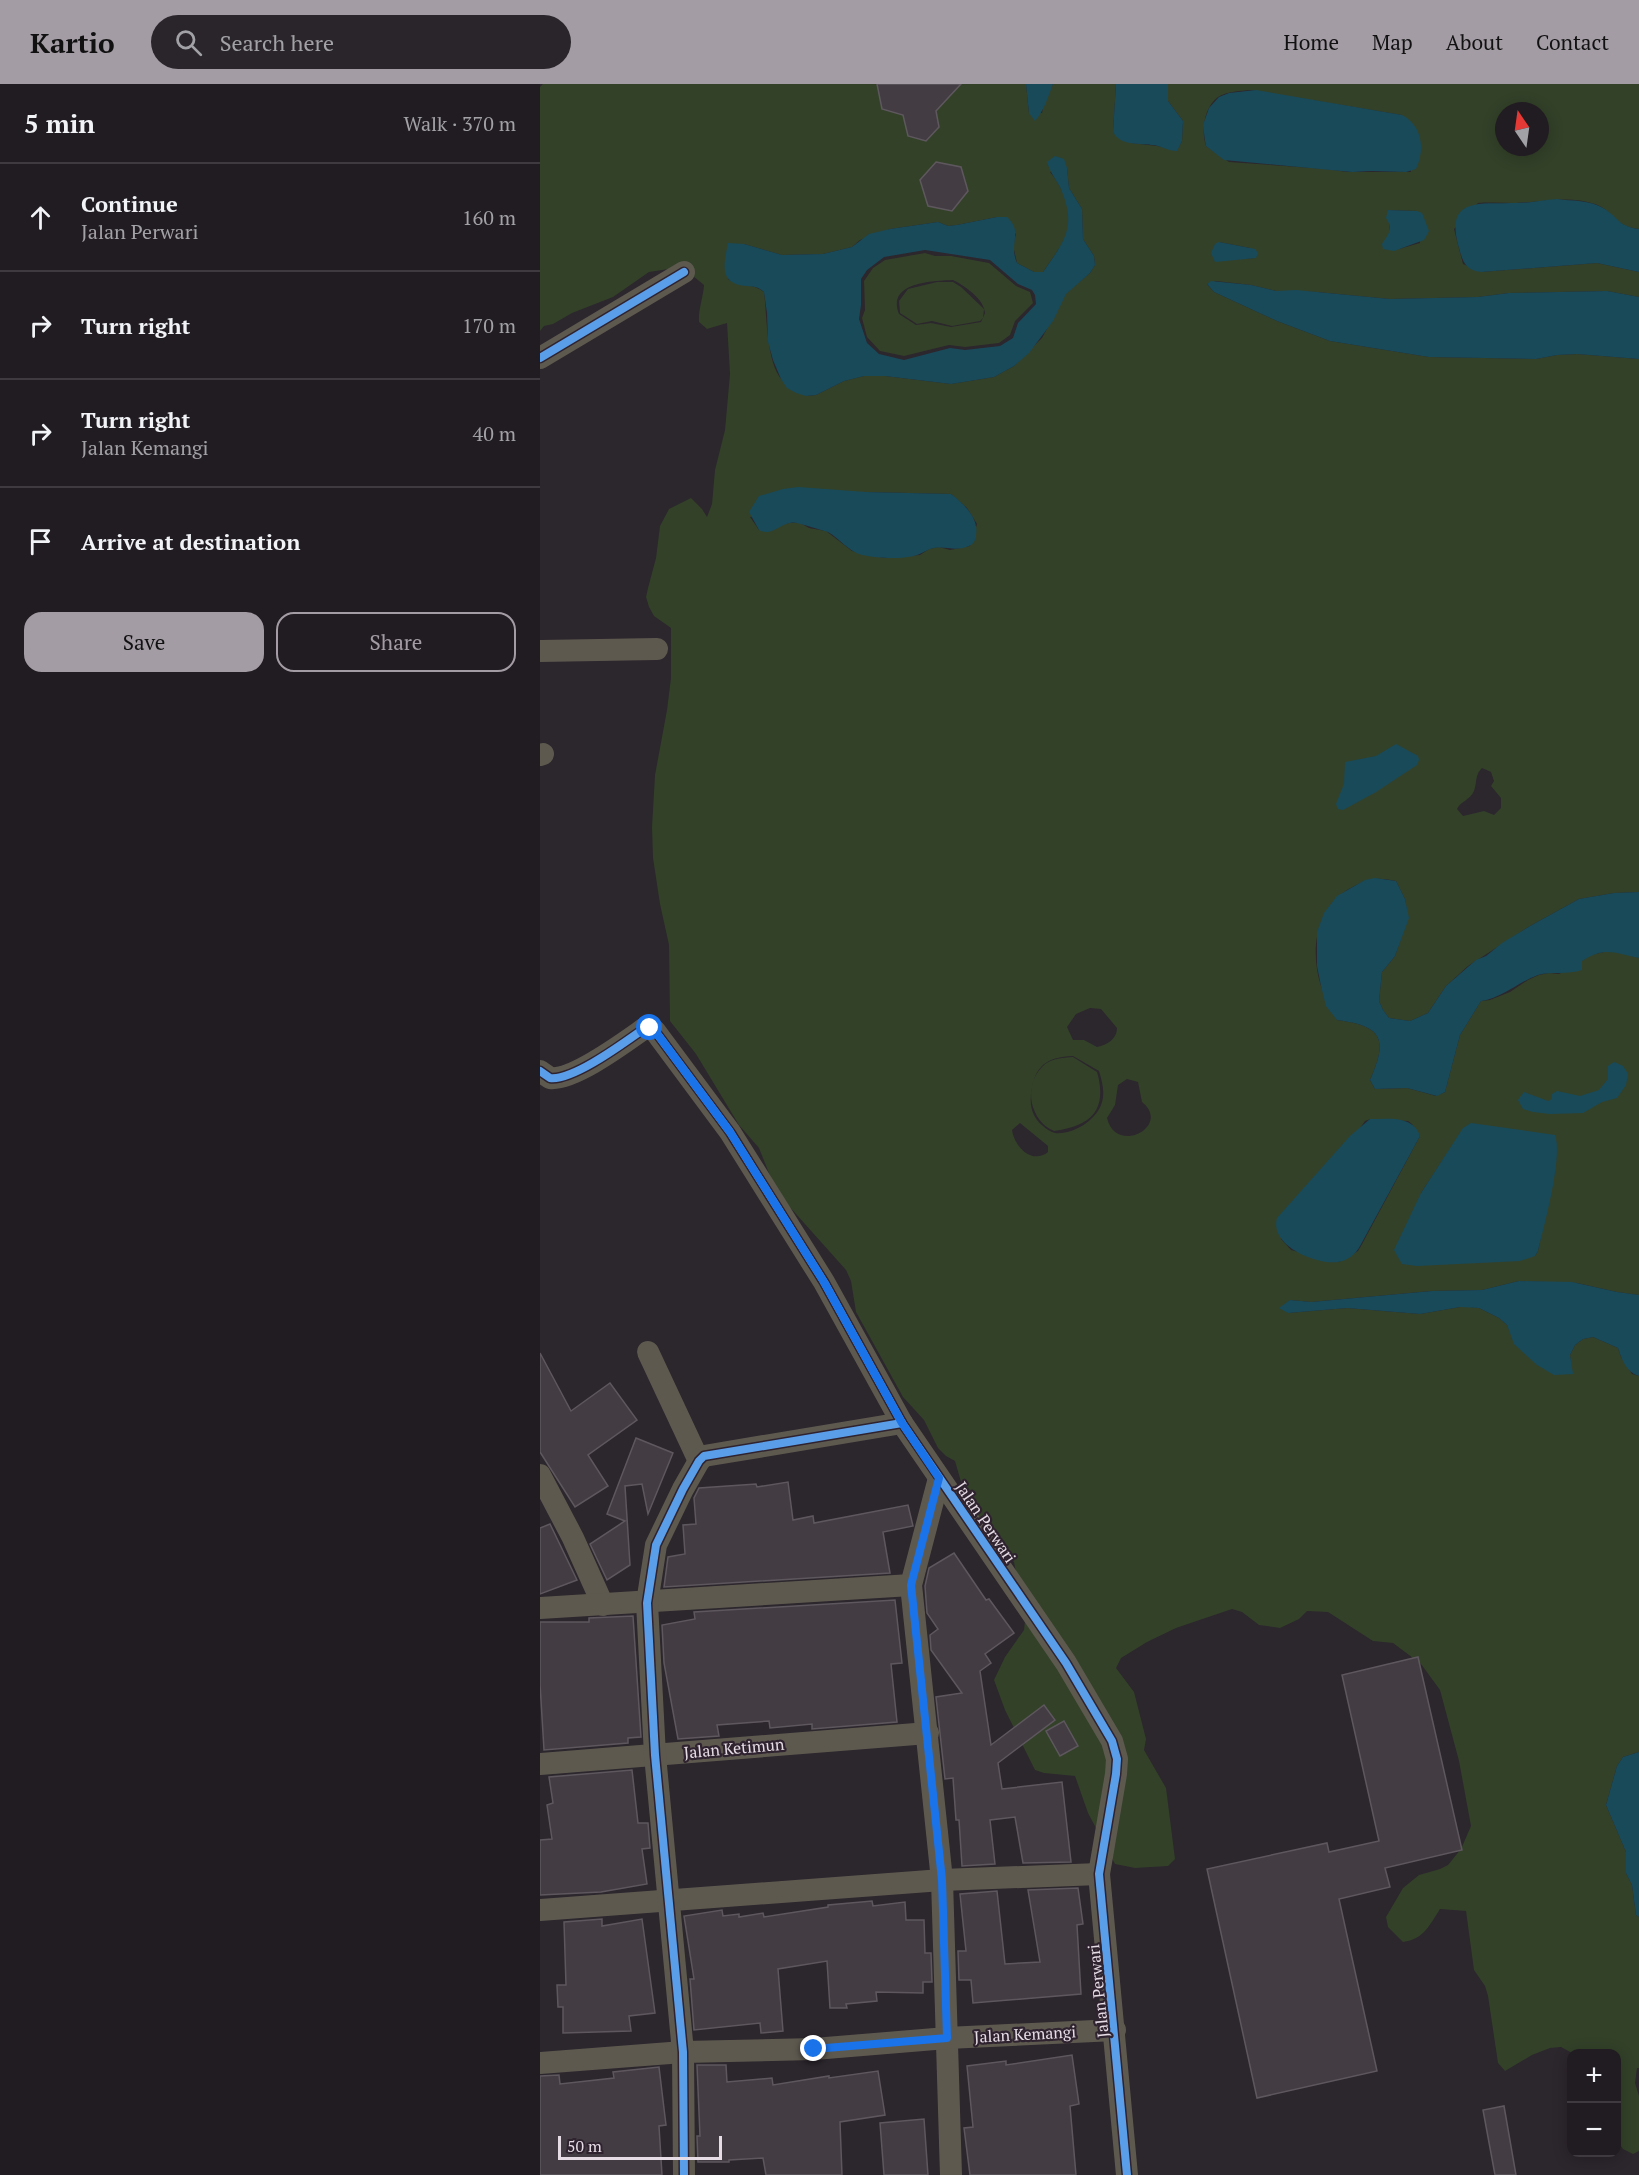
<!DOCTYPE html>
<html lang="en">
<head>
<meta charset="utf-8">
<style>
  body { margin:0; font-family:"PT Serif",serif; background:#29252a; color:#f1f3f6 }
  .controls { position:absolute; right:18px; bottom:18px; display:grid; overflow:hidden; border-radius:12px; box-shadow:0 3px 15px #0003 }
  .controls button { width:54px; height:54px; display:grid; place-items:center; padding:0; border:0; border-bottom:2px solid #3e3a40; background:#211c22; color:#f1f3f6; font:30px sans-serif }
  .compass { position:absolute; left:955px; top:18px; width:54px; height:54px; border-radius:50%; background:#211c22; box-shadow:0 3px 15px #0003; rotate:347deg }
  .scale { position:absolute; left:18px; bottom:15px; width:164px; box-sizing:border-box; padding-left:6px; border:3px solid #e5dce5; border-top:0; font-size:16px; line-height:21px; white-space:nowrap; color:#e5dce5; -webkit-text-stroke:4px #2f2330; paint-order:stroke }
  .stop { position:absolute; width:18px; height:18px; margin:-14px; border:4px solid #1a73e8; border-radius:50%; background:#fff }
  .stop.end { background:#1a73e8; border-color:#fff; box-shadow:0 2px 6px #0008 }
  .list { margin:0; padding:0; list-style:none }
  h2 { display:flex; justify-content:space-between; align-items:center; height:78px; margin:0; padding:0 24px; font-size:26px }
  h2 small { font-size:20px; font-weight:400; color:#a2a1a5 }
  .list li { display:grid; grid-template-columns:39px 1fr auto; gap:18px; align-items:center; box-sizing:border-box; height:108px; padding:0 24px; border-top:2px solid #3e3a40 }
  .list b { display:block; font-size:22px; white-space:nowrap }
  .list p { margin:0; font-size:20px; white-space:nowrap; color:#a2a1a5 }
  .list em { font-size:20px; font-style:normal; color:#a2a1a5 }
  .actions { display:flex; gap:12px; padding:18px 24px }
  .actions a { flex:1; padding:14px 0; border:2px solid #a49ca5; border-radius:18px; text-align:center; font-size:21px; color:#a49ca5 }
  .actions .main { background:#a49ca5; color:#111 }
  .icon { flex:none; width:33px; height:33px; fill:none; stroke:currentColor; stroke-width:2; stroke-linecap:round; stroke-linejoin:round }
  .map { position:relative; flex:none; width:1099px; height:2091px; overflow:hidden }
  header { display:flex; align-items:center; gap:36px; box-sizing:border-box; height:84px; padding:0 30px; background:#a49ca5; color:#111 }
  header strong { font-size:28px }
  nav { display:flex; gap:33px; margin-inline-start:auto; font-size:21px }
  .search { width:420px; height:54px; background:#29252a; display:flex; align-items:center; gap:15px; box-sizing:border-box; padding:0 21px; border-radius:33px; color:#a2a1a5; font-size:22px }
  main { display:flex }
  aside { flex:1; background:#211c22 }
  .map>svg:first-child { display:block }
  .green { fill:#334129; fill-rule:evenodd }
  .water { fill:#194a5a; fill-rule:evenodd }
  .building { fill:#433d43; stroke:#5e585e; stroke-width:1.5 }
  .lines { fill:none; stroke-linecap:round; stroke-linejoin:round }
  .minor { stroke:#5d594f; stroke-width:22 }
  .cycleway-casing { stroke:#2f2330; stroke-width:11 }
  .cycleway { stroke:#5a9eea; stroke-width:8 }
  .route { stroke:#1a73e8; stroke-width:8 }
  .labels { text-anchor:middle; stroke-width:4.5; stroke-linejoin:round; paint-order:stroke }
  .street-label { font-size:16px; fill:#e5dce5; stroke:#2f2330 }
</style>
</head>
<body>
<header>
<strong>Kartio</strong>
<div class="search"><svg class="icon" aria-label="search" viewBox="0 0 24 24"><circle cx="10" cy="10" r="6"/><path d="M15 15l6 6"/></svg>Search here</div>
<nav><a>Home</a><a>Map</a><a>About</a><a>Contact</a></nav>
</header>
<main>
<aside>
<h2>5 min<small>Walk · 370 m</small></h2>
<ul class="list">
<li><svg class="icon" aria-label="ahead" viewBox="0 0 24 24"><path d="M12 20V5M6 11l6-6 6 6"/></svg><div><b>Continue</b><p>Jalan Perwari</p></div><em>160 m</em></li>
<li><svg class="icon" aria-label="right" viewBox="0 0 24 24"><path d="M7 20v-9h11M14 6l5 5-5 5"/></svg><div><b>Turn right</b></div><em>170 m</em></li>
<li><svg class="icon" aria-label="right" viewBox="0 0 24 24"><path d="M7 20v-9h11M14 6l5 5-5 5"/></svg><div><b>Turn right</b><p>Jalan Kemangi</p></div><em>40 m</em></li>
<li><svg class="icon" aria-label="arrive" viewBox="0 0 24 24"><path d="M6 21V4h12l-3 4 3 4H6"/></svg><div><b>Arrive at destination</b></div></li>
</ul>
<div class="actions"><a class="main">Save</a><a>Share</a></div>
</aside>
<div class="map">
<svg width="1099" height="2091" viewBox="0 0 1099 2091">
  <rect width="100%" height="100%" fill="#2c262d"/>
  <!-- green -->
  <g class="green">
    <path d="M3,0H486L489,29H502L504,19L513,0H576L573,48L591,59L617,62L637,66L642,57L643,37L628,17V0H1099V145C1073,142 1076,128 1055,120C1029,111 1002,118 976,119C963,119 951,118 938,119L914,145L923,180L941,188L1057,179L1099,188V213L1067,207L969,209L938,213L850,215L777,208L736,207L711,201L676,197L667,200L674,208L737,237L790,257L889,273L996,275L1017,271L1037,270L1099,275V808L1074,809L1039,815L990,842L928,882L906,902L888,929L870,937L849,934L843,926L839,917L842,888L855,872L868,834L865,815L856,797C833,792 826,795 807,806C775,826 770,868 781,902C785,914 792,925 797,936C843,942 848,955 830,996L835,1005L867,1004L896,1012L905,1008L920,951L941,917L950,916L970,908L988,896L999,891L1009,889L1019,890L1051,871L1072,866L1099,874V1211L1077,1208L1037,1199L979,1197L942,1206L891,1207L771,1218L750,1216L748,1229L807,1224L880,1230L920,1223H930L939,1224L959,1234L967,1241L971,1250L1032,1290L1030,1271L1035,1261L1043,1255L1053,1253L1078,1264L1081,1273L1092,1290L1099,1292V1668L1083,1673L1077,1682L1066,1721L1086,1768V1789L1092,1801L1096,1831L1099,1833V1984H1097L1095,1999L1099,2012V2067L1093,2070L1083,2065L1077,2057L1076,1970L1032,1969L1021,1963L1010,1964L992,1971L965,1987L958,1979L948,1912L945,1902L934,1886L926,1827L900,1825C889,1842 884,1855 863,1858L848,1843L846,1833L863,1804L879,1791L900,1785L908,1781L921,1765L931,1742L919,1677L900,1606L881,1580L853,1559L833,1557L788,1528L767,1527L759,1535L740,1544L719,1541L702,1528L692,1525L636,1544L607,1558L581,1574L576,1584L594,1608L606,1655L604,1666L626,1704L635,1775L628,1782L595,1784L575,1780L548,1729L535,1692L504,1689L495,1686L465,1626L454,1596L465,1573L484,1546L485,1536L474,1478L449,1458L428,1422L415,1377L406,1372L398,1364L384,1336L363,1313L316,1228L311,1197L306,1186L248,1121L231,1094L219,1064L199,1041L156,970L130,937L129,861L120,820L113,774L112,743L115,691L127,626L131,594V544L114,532L109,523L106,513L108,504L116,474L120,442L129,425L151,414L162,425L167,433L172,420L175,386L185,346L190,290L187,239L167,245L159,238C158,226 163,214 164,201L142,183L109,188L73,213L32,229L13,240L4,242L0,247V3ZM711,6L862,31L871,88H807L787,85L689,78L666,62C661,47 664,23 678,13C688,7 700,7 711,6ZM964,27H1000V63H964ZM527,84L529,104L542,125L543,155L554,172L555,181L550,189L526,209L502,254L474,282L454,293L411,300L345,292H324L304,297L276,311L266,312C259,307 248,302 242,296C226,278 227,231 224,208C213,199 200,203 188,195L204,160L242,171L283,170L312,163L320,156L350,145L398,138L408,142L417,141L457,133L476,150L473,161L477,179L494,188H503C511,176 521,164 526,151C535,131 523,103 510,88ZM848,126L877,127L880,159L859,165L850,148ZM679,158L710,164L716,174L685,176ZM326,408L411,410L427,424L437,440L430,462L410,466L399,463L389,465L380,471L344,474L312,467L286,447L269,444L260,439H249L219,446L210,433ZM942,684L951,688L954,697L951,702L961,714V724L954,731L944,727L923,732L917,725C921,717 930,716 934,707C937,699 935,690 942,684ZM550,924L561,925L577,944C577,955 567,961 557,963L544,956H533L527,943L536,930ZM533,972L559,987C562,997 565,1008 562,1018C557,1036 533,1051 515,1049C511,1048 506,1045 503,1042C488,1030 489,1013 494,996C500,977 514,973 533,972ZM587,995L598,998L602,1018C632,1042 576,1072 567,1034L575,1021L578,1001ZM830,1035L868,1037L872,1040L880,1052L821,1162L818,1167L799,1178L751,1166L741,1155L825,1037ZM480,1039L508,1062V1068C492,1081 474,1062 472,1046ZM918,1053L1015,1086L998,1167L995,1172L881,1109Z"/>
    <path d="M385,169L395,172H411L449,179L476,202L490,208L493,219L475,237L470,251L459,259L425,263L409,261L364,272L340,267L327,253L322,234L325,226L324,197L333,184L345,176ZM413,196C425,202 444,215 445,229L441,238L411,243L391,239L376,241L359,230C346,198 393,197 413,196Z"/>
    <path d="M397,198H413L421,203L444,225L443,234L440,237L412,242L392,237L377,240L360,229L359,217L368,205Z"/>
    <path d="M533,973L557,988C568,1026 551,1042 514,1047C490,1037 483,1002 502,983C510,974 522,974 533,973Z"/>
  </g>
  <!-- water -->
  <g class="water">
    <path d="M486,0H513C508,13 504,27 495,37L489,29Z"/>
    <path d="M576,0H628V17L643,37L642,57L637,67C630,67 625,64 618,62C603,58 582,64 573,48Z"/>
    <path d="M716,6L862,31C883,42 885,66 876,85L866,88L831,87L812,88L684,76L666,62L665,57L663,41L669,24L679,13L689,9Z"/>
    <path d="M515,72L524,75L527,84L529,104L542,125L543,155L554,172L555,181L550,189L526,210L513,237L489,269L474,282L454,293L411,300L345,292H324L304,297L276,311L266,312L256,309L247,304L241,295L233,276L228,258L227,229L224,208C217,202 215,203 207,202C178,200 184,180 188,159L204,160L242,171L283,170L312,163L329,150L350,145L398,138L408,142L417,141L457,133H467C484,149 468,158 477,179L494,188H503C526,155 537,142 520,103C515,94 510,88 507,78ZM385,166L450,176L478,200L492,206L495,211L496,220L478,239L473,254L460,262L425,266L410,264L364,276L339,270L327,259L319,235L321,221V195L327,186L344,173Z"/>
    <path d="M1017,115C1032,117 1050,116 1063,124C1080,134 1077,142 1099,145V188L1057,179L941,188C926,186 923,179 919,164C904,113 939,120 976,119C989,119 1004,116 1017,115Z"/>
    <path d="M848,126L877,127L882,129L889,147L884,156L854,167L843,165L842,160C848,151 854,145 846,134Z"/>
    <path d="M679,158L715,165L718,169L716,174L675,178L671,169L675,160Z"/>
    <path d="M671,197L711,201L736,207L756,206L850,215L938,213L969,209L1067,207L1099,213V275L1037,270L1017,271L996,275L889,273L790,257L737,237L674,208L667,200Z"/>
    <path d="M258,403L326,408L411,410C424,420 439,434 436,451C436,455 434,460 429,462C415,468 407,462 394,464C387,465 383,469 377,471C362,476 337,474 322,471C308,467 300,455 288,448C285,447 261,440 257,439C243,435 233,454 219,446L209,428L219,412L243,405Z"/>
    <path d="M856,660L878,672L879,676L877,681L836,708L803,726L798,725L796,720L804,700L805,678L836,672Z"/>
    <path d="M835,794L856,797L865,815L869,834L855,872L842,888L839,917L843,926L849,934L870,937L888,929L906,902L936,876L946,872L962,859L990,842L1039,815L1074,809L1099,808V874C1075,869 1065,862 1042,877V886C1027,891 1012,887 998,891C978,898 963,914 941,917L920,951L905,1008L897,1012L867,1004L835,1005L830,996C848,955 843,942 797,936L786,922L781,902L777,882V848L784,829L797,812L825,796Z"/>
    <path d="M1074,978L1083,982L1088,990L1086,1001L1077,1014L1062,1018L1043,1029L1010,1030L993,1028L983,1025L978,1016L984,1008L1008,1017L1012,1015V1010L1017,1007L1040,1012L1059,1006L1068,995V982Z"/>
    <path d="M830,1035C849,1035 873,1031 880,1052L820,1162C816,1170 807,1177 798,1178C777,1181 729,1162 737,1134L810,1052Z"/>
    <path d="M931,1039L1015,1051C1023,1073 1004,1142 998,1167L995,1172L980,1177L877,1182L862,1180L854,1166L881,1109L923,1044Z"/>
    <path d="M979,1197L1032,1198L1077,1208L1099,1211V1292C1086,1288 1082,1276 1078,1264L1053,1253L1043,1255L1035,1261L1030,1271L1033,1290L1014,1291L997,1281L974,1260L967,1241L959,1234L939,1224L920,1223L880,1230L807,1224L748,1229L739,1224L750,1216L771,1218L892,1207L942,1206Z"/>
    <path d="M1099,1668V1833L1096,1831L1092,1801L1086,1789V1768L1066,1721L1077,1682L1083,1673Z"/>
  </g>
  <!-- building -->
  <g class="building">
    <path d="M337,0H421L396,27L399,43L386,57L368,52L363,31L342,25Z"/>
    <path d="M396,78L421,83L428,107L412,127L388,122L380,96Z"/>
    <path d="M0,1269L31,1327L70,1299L97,1336L48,1371L68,1402L35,1423L0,1368Z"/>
    <path d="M96,1354L133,1369L108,1430L102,1400L85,1402L90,1481L67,1496L50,1460L85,1437L67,1430Z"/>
    <path d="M248,1398L253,1436L273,1432L274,1439L368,1421L373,1442L343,1448L350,1489L124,1503L128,1473L145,1470L143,1441L156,1440L154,1414L159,1404L216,1400L217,1403Z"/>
    <path d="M10,1440L37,1496L0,1510V1444Z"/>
    <path d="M414,1469L446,1516L449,1515L474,1549L445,1570L451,1579L440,1587L451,1661L504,1621L515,1636L458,1679L462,1705L522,1698L531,1778L483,1779L475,1733L450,1736L455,1780L422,1782L419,1736H416L413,1694L405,1695L396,1613L422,1609L391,1566L390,1551L398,1545L387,1529L385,1502L389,1484Z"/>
    <path d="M355,1516L362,1579L351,1580L357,1638L272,1645V1640L230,1644L229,1637L177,1641L179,1652L138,1655L124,1579L122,1541L155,1535L154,1528Z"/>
    <path d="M93,1532L101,1653L88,1654V1659L4,1666L0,1600V1538H49V1534Z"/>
    <path d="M878,1573L922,1766L845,1784L850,1803L799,1815L837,1987L717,2014L667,1785L787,1759L789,1768L839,1757L802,1591Z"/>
    <path d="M524,1637L538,1662L520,1672L506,1647Z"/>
    <path d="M92,1686L98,1739H108L110,1764L102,1765L107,1800L61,1808L0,1811V1756L12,1755L7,1721L13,1719L9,1693Z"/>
    <path d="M538,1804L543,1840L537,1841L541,1910L433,1919L431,1896H419L418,1867H426L420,1810L457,1807L465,1880L500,1878L488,1806Z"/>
    <path d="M332,1817L333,1822L365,1818L366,1836H384L385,1869H391L392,1898H383V1909L336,1908L337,1917L306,1920L307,1924H290L287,1877L238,1885L243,1947L221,1949L220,1939L154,1946L150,1895H154L144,1832L182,1826L183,1832L199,1830V1833L223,1829L224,1833L288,1823V1821Z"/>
    <path d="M62,1835V1842L102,1835L115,1929L89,1932L91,1947L23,1949V1923H18L17,1901H26L24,1838Z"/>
    <path d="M532,1971L539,2020L530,2022L536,2091H430L424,2044L433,2043L427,1982L466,1977V1981Z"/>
    <path d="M157,1981H186L187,1998L232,1994L233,2001L289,1992V1994L338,1987L345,2031L300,2038L302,2091H226L223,2074L189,2076V2078H158L157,2052H160Z"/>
    <path d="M119,1983L126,2041L119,2042L122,2091H0V1992L19,1991L20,2000L74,1994L73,1988Z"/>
    <path d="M964,2022L976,2091H955L943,2026Z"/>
    <path d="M384,2035L388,2091H344L340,2039Z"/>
  </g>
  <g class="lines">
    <!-- minor -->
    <g class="minor">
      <path d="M0,274L144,188"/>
      <path d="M0,567L117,565"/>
      <path d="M0,671L3,670"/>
      <path d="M0,987L10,994C33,997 85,958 105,944L110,943L115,947L190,1048L284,1198L362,1339L526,1579L572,1657L577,1675L576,1690L559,1790L587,2091"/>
      <path d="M108,1268L159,1377"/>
      <path d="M0,1391L33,1454L63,1521"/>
      <path d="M399,1394L371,1501L402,1796L411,2091"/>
      <path d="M0,1524L371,1501"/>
      <path d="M0,1680L388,1649"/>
      <path d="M0,1826L402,1796L559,1790"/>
      <path d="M0,1979L143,1968L274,1965L407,1954L575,1946"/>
      <path d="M144,2091L143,1968L115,1671L107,1519L116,1461L143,1405L159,1377L164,1372L362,1339"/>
    </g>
    <defs>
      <g id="cycleway">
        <path d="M0,274L144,188"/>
        <path d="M0,987L10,994C33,997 85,958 105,944L110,943L115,947L190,1048L284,1198L362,1339L526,1579L572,1657L577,1675L576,1690L559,1790L587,2091"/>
        <path d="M144,2091L143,1968L115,1671L107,1519L116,1461L143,1405L159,1377L164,1372L362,1339"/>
      </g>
    </defs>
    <!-- cycleway casing -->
    <use href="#cycleway" class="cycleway-casing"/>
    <!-- cycleway -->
    <use href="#cycleway" class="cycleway"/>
  </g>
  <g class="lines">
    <!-- route -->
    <path class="route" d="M110,944L115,947L190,1048L284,1198L362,1339L399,1394L371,1501L402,1796L407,1954L274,1965"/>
  </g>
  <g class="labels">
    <!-- street labels -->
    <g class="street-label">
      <text transform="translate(446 1438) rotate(56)" y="6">Jalan Perwari</text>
      <text transform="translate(194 1664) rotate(-5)" y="6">Jalan Ketimun</text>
      <text transform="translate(558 1907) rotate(-96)" y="6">Jalan Perwari</text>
      <text transform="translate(485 1950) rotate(-3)" y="6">Jalan Kemangi</text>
    </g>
  </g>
</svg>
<div class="controls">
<button>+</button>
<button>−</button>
</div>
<svg class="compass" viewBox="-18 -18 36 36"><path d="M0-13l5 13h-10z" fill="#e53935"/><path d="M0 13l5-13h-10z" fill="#a2a1a5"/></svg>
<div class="scale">50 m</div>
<div class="stop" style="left:110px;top:944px"></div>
<div class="stop end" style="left:274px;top:1965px"></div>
</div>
</main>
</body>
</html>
